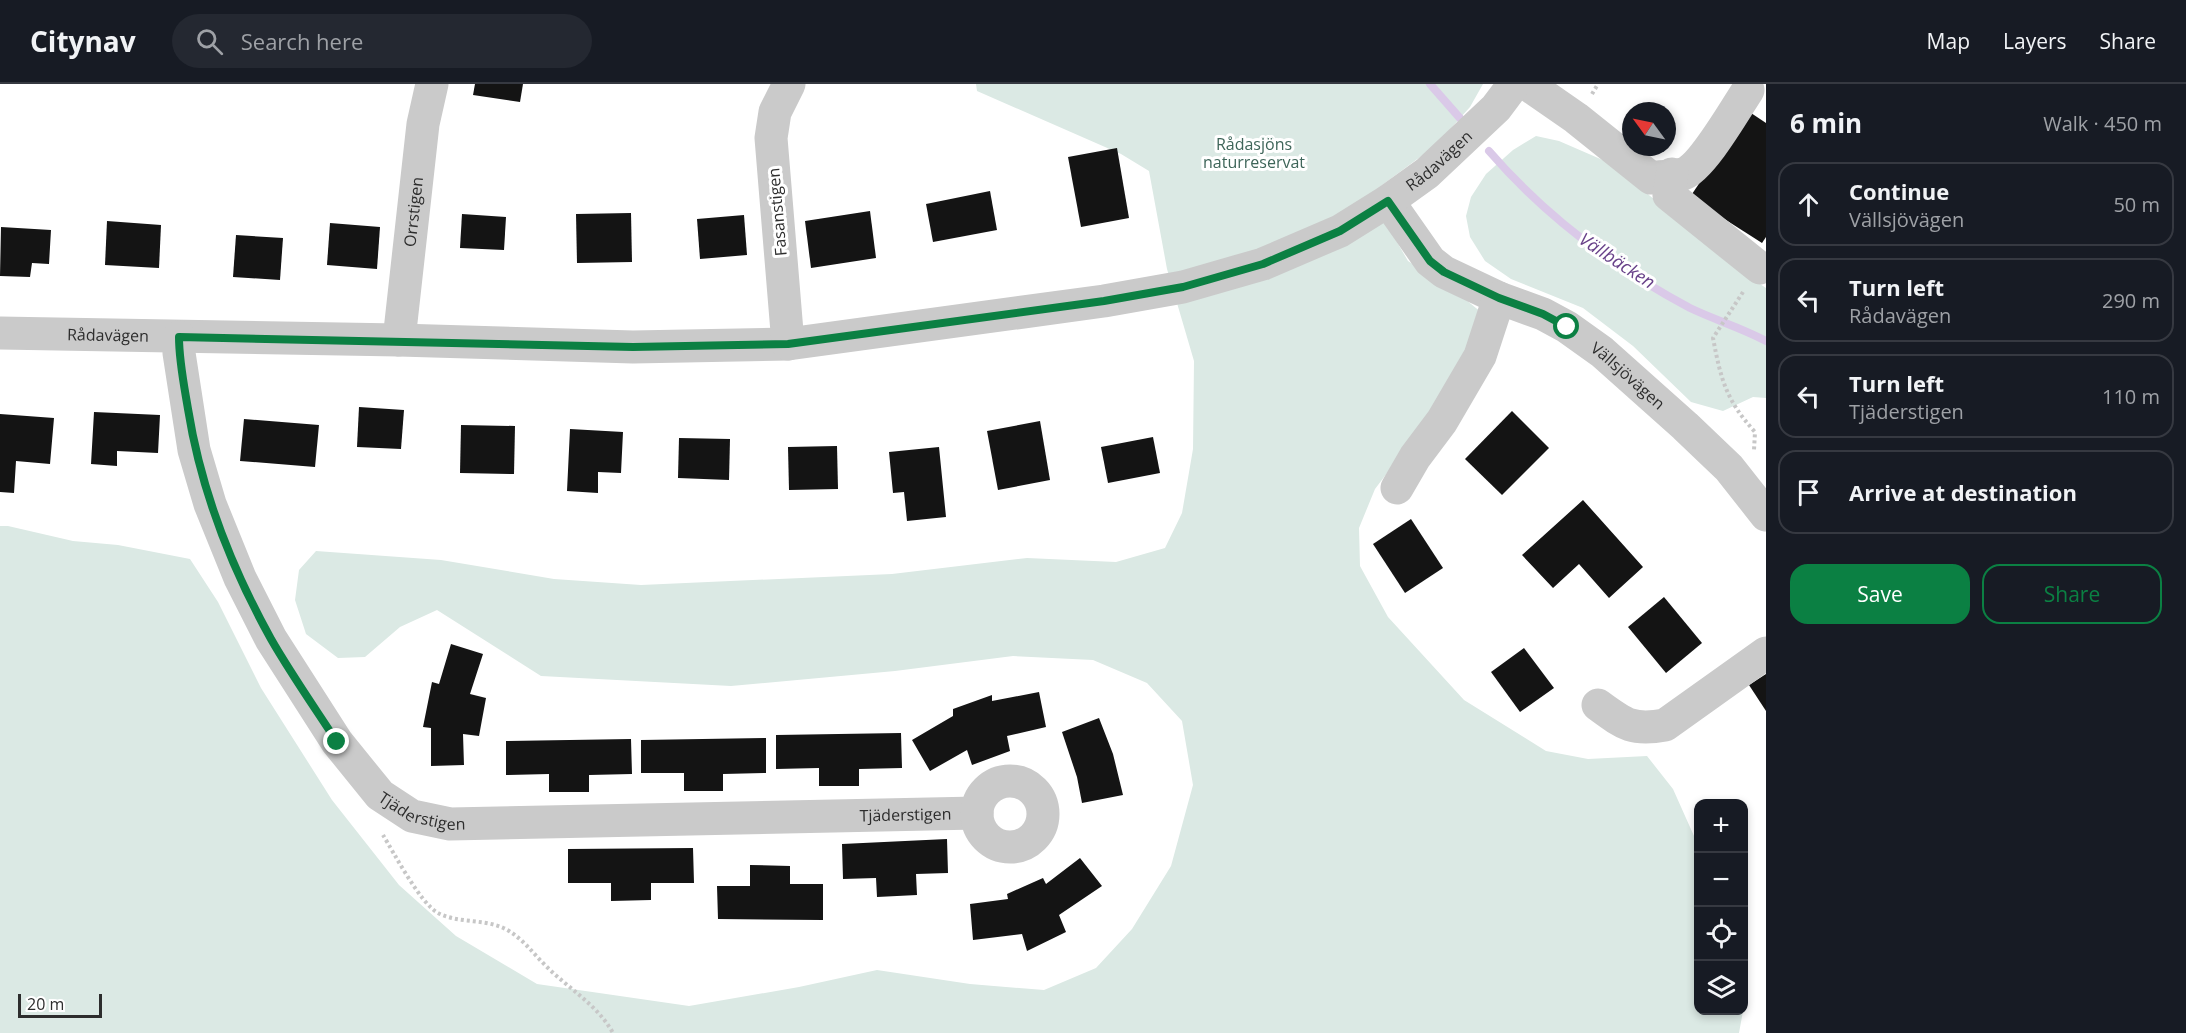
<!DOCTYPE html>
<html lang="en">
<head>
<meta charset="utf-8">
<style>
  body { margin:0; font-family:"Open Sans",sans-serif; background:#242831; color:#f1f3f6 }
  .controls { position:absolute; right:18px; bottom:18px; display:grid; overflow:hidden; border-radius:12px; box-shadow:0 3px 9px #0003 }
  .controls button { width:54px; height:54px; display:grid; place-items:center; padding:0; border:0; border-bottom:2px solid #363941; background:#171b24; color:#f1f3f6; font:30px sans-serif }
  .compass { position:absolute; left:1622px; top:18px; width:54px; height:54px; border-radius:50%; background:#171b24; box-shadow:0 3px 9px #0003; rotate:303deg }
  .scale { position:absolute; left:18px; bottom:15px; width:84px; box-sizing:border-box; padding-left:6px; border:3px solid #2d2d2d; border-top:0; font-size:16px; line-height:21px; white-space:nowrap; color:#2d2d2d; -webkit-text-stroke:4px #fff; paint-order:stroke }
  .stop { position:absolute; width:18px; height:18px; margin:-14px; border:4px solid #0b8043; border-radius:50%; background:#fff }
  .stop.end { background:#0b8043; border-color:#fff; box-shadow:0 2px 6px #0008 }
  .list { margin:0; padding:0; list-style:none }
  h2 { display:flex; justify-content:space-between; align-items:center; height:78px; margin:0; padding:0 24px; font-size:26px }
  h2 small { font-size:20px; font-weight:400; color:#9ea1a6 }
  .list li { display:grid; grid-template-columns:39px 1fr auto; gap:18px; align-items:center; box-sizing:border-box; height:84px; margin:0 12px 12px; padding:0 12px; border:2px solid #363941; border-radius:18px }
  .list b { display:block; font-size:22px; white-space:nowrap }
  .list p { margin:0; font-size:20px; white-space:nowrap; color:#9ea1a6 }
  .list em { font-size:20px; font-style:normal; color:#9ea1a6 }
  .actions { display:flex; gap:12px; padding:18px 24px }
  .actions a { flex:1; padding:14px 0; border:2px solid #0b8043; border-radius:18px; text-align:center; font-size:21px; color:#0b8043 }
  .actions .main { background:#0b8043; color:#fff }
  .icon { flex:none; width:33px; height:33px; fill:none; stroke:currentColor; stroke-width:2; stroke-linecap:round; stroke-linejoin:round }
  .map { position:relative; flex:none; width:1766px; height:949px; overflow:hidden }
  header { display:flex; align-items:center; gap:36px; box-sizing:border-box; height:84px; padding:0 30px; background:#171b24; border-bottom:2px solid #363941 }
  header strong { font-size:28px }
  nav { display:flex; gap:33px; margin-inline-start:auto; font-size:21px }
  .search { width:420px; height:54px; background:#242831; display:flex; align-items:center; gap:15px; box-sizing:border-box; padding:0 21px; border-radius:33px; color:#9ea1a6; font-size:22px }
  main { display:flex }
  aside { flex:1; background:#171b24 }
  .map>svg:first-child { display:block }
  .green { fill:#dbe9e4 }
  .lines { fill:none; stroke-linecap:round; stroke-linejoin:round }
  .stream { stroke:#dac9e8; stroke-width:8 }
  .building { fill:#141414 }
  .path { stroke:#c7c7c7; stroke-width:4; stroke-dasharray:3 3; stroke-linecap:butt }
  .minor { stroke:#cacaca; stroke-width:33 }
  .route { stroke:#0b8043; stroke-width:8 }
  .labels { text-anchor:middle; stroke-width:6; stroke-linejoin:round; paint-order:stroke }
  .park-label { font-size:16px; fill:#3e6559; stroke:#fff }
  .street-label { font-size:16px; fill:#2d2d2d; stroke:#fff }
  .water-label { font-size:18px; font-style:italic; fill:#684189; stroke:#fff }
</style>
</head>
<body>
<header>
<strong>Citynav</strong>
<div class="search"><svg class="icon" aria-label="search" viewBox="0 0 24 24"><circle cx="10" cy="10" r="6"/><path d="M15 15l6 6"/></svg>Search here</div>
<nav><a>Map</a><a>Layers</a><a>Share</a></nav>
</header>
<main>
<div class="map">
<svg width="1766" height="949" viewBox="0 0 1766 949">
  <rect width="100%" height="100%" fill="#fff"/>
  <!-- green -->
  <g class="green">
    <path d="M976,0H1483L1470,23L1435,62L1374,107L1373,117L1408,177L1460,211L1498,242L1375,405L1359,444L1360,482L1388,533L1464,616L1546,667L1588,675L1647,672L1673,705L1698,761V926L1743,927L1739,949H0V442H8L73,457L118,461L190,475L218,518L261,604L332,716L399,801L456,852L537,900L689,922L799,903L877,886L970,900L1044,906L1096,884L1132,845L1171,782L1193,701L1182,637L1147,599L1093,576L1013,572L895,587L731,602L541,592L437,526L400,543L365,573L338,574L306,550L295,516L299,486L316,467L441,476L554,495L641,501L892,490L1027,474L1116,478L1165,464L1182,429L1193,365L1194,277L1167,185L1149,87L1121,70L977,7Z"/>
    <path d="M1536,52L1559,57L1612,80L1736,184L1766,204V314L1753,313L1723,327L1691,318L1633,262L1583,224L1511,195L1485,177L1470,153L1466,132L1471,113L1486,90L1513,66Z"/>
  </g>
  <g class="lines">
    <!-- stream -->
    <g class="stream">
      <path d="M1430,0L1466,41"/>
      <path d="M1489,67C1546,133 1613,183 1690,224C1715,236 1742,244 1766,257"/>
    </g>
  </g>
  <!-- building -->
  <g class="building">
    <path d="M475,0H523L520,18L473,11Z"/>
    <path d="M1748,27L1766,39V153L1762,159L1690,113Z"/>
    <path d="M1117,64L1129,134L1081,143L1068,73Z"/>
    <path d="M990,107L997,146L933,158L926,120Z"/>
    <path d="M870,127L876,174L811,184L805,137Z"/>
    <path d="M631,129L632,178L577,179L576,130Z"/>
    <path d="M462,130L506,133L504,166L460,164Z"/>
    <path d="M744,131L747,171L700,175L697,135Z"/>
    <path d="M107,137L161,141L159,184L105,181Z"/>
    <path d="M330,139L380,143L377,185L327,181Z"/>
    <path d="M1,143L51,146L49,180L32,179L30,193L0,192Z"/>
    <path d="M236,151L283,154L280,196L233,193Z"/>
    <path d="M359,323L404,326L401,365L357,363Z"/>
    <path d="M1512,327L1549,364L1502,411L1465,375Z"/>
    <path d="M94,328L160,331L158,369L117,367V382L91,380Z"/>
    <path d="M0,330L54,334L50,380L16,377L14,409L0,408Z"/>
    <path d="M244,335L319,341L315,383L240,377Z"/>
    <path d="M1040,337L1050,396L998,406L987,347Z"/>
    <path d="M461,341L515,342L514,390L460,389Z"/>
    <path d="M570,345L623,348L621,389L598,388V409L567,407Z"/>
    <path d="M1153,353L1160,389L1108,399L1101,363Z"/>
    <path d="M679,354L730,355L729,396L678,394Z"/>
    <path d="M837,362L838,405L789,406L788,363Z"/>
    <path d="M939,363L946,433L907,437L904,408L893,409L889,368Z"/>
    <path d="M1583,416L1643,483L1609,514L1579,480L1553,504L1522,471Z"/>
    <path d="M1411,435L1443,484L1405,509L1373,460Z"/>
    <path d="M1664,513L1702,559L1666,589L1628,543Z"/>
    <path d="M451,560L483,570L470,610L486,614L479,652L463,650L464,681L431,682V644L423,643L432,598L439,600Z"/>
    <path d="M1524,564L1554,604L1520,628L1491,588Z"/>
    <path d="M1766,590V627L1749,601Z"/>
    <path d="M1039,608L1046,643L1007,652L1010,667L972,681L967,666L930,687L912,656L953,632V625L992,611V617Z"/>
    <path d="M1099,634L1113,670L1123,711L1082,719L1077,693L1062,648Z"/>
    <path d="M901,649L902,684L859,685V702H819V684L776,685V651Z"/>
    <path d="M766,654V689L723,690V707H684V689H641V656Z"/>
    <path d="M631,655L632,690L589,691V708H549V690L506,691V657Z"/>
    <path d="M947,755L948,789L916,790L917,811L877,813L876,794L843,795L842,760Z"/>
    <path d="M693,764L694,799H651V816L611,817V799H568V765Z"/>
    <path d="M1080,774L1102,802L1059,831L1066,848L1027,867L1022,850L973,856L970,820L1008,815L1007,810L1043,794L1046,800Z"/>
    <path d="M750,781L790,782V800H823V836L718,835L717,802H750Z"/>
  </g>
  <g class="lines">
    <!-- path -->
    <g class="path">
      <path d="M1592,10L1598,0"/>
      <path d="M1743,208L1713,254C1721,296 1726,316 1755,348L1754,366"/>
      <path d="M383,751C394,769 420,819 438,829C457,839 481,835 501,843C521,851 533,870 549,885C571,906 598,922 613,949"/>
    </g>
    <!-- minor -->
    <g class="minor">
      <path d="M1527,0L1576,34L1651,94C1661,92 1674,93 1683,90C1702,84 1736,24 1748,6"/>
      <path d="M1672,90L1669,111L1760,184"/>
      <path id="s1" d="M1388,117L1430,177L1444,188L1499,214L1543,230L1567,243L1602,268L1685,342L1729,384L1766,431"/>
      <path id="s2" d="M0,249L399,256L633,263L788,260L1104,217L1183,203L1263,180L1340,147L1388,117L1427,89L1496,24L1514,0"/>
      <path id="s3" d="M179,253V269L194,366L210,420L240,494L271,555L337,658L380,711L412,732L450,740L977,729"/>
      <path id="s4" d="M399,256L423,40L432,0"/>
      <path d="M788,260L771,54L775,28L789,0"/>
      <path d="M1397,404L1415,373L1442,337L1480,272L1499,214"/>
      <path d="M1598,621C1624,640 1632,647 1665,641L1766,569"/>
      <circle cx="1010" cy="730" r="33"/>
    </g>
  </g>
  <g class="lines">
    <!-- route -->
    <path class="route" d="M337,658C315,624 291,590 271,555C231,483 201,406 188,325C184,301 179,277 179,253L633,263L788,260L1104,217L1183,203L1263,180L1340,147L1388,117L1430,177L1444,188L1499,214L1543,230L1567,243"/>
  </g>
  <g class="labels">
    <!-- park labels -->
    <g class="park-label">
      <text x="1254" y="66">Rådasjöns<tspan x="1254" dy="18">naturreservat</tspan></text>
    </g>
    <!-- street labels -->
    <g class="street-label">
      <text dy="6" stroke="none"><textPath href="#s2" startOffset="1476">Rådavägen</textPath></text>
      <text dy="6" stroke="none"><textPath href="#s4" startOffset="129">Orrstigen</textPath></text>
      <text transform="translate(777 128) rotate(-95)" y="6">Fasanstigen</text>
      <text dy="6" stroke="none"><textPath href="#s2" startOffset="108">Rådavägen</textPath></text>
      <text dy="6" stroke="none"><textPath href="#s1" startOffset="304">Vällsjövägen</textPath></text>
      <text dy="6" stroke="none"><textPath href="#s3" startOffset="556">Tjäderstigen</textPath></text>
      <text dy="6" stroke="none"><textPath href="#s3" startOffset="1042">Tjäderstigen</textPath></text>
    </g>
    <!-- water labels -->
    <g class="water-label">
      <text transform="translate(1617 177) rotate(33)" y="6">Vällbäcken</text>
    </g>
  </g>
</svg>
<div class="controls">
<button>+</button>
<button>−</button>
<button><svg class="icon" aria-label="locate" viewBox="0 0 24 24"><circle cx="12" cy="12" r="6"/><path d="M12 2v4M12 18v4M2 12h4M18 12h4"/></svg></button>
<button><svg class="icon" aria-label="layers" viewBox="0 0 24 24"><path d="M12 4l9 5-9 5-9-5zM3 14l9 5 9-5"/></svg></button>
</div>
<svg class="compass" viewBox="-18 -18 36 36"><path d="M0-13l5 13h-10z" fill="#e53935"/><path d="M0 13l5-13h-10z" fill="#9ea1a6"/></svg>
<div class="scale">20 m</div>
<div class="stop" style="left:1567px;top:243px"></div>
<div class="stop end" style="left:337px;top:658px"></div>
</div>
<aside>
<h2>6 min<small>Walk · 450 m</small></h2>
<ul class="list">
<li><svg class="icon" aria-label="ahead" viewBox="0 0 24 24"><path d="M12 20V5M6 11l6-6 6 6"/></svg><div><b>Continue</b><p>Vällsjövägen</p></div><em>50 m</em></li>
<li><svg class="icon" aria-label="left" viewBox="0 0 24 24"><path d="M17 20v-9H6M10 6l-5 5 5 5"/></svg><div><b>Turn left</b><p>Rådavägen</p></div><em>290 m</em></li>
<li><svg class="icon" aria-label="left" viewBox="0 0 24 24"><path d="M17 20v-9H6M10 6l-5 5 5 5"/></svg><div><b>Turn left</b><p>Tjäderstigen</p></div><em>110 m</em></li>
<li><svg class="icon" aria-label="arrive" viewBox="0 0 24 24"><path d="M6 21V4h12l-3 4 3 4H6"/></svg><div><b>Arrive at destination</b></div></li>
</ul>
<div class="actions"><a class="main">Save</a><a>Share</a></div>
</aside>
</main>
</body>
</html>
